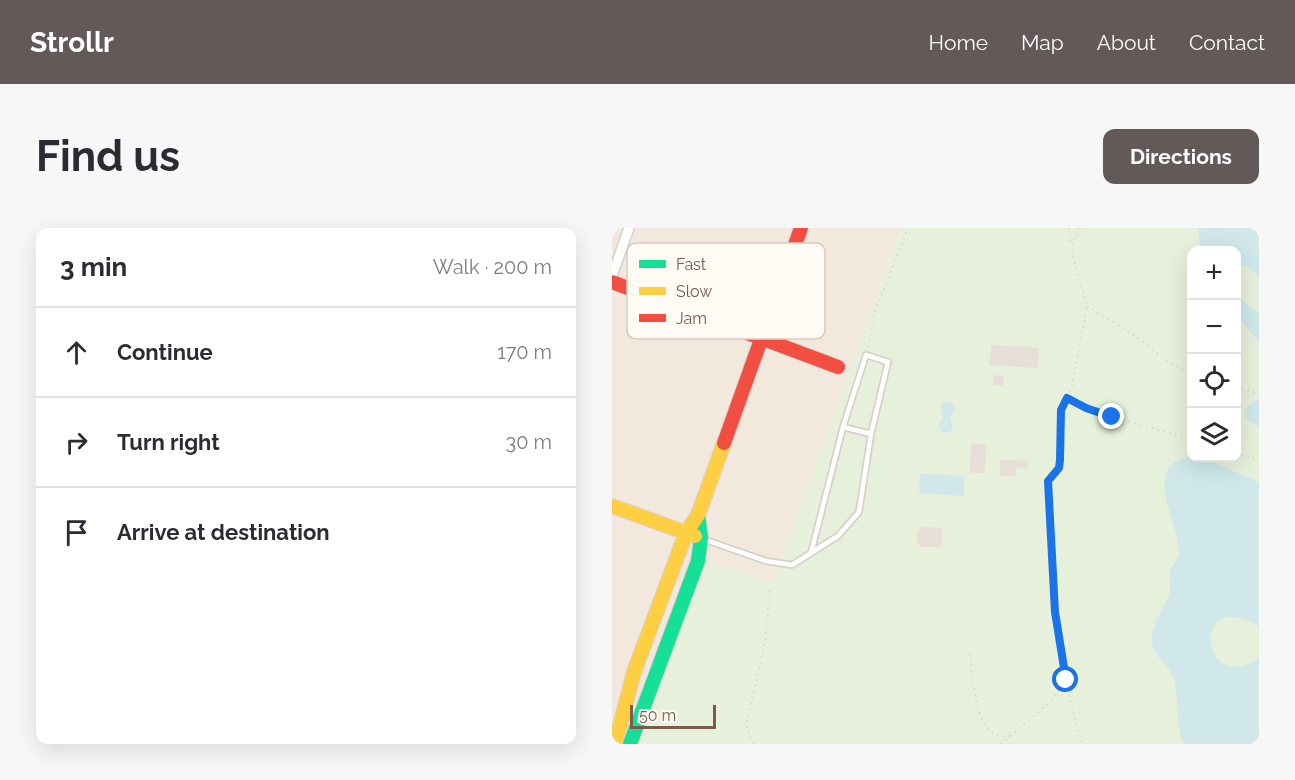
<!DOCTYPE html>
<html lang="en">
<head>
<meta charset="utf-8">
<style>
  body { margin:0; font-family:Raleway,sans-serif; background:#f7f7f7; color:#2b2b33 }
  .controls { position:absolute; right:18px; top:18px; display:grid; overflow:hidden; border-radius:12px; box-shadow:0 6px 24px #0002 }
  .controls button { width:54px; height:54px; display:grid; place-items:center; padding:0; border:0; border-bottom:2px solid #e1e1e2; background:#fff; color:#2b2b33; font:30px sans-serif }
  .scale { position:absolute; left:18px; bottom:15px; width:86px; box-sizing:border-box; padding-left:6px; border:3px solid #7a5c4d; border-top:0; font-size:16px; line-height:21px; white-space:nowrap; color:#7a5c4d; -webkit-text-stroke:4px #fffaf3; paint-order:stroke }
  .stop { position:absolute; width:18px; height:18px; margin:-14px; border:4px solid #1a73e8; border-radius:50%; background:#fff }
  .stop.end { background:#1a73e8; border-color:#fff; box-shadow:0 2px 6px #0008 }
  .list { margin:0; padding:0; list-style:none }
  h2 { display:flex; justify-content:space-between; align-items:center; height:78px; margin:0; padding:0 24px; font-size:26px }
  h2 small { font-size:20px; font-weight:400; color:#7c7c81 }
  .list li { display:grid; grid-template-columns:39px 1fr auto; gap:18px; align-items:center; box-sizing:border-box; height:90px; padding:0 24px; border-top:2px solid #e1e1e2 }
  .list b { display:block; font-size:22px; white-space:nowrap }
  .list em { font-size:20px; font-style:normal; color:#7c7c81 }
  .icon { flex:none; width:33px; height:33px; fill:none; stroke:currentColor; stroke-width:2; stroke-linecap:round; stroke-linejoin:round }
  .map { position:relative; flex:none; width:647px; height:516px; overflow:hidden; border-radius:12px }
  header { display:flex; align-items:center; gap:36px; box-sizing:border-box; height:84px; padding:0 30px; background:#625958; color:#fff }
  header strong { font-size:28px }
  nav { display:flex; gap:33px; margin-inline-start:auto; font-size:21px }
  .intro { display:flex; align-items:center; justify-content:space-between; box-sizing:border-box; height:144px; padding:0 36px }
  h1 { margin:0; font-size:42px }
  .button { padding:15px 27px; border-radius:12px; background:#625958; color:#fff; font-size:21px; font-weight:700 }
  main { display:flex; gap:36px; padding:0 36px }
  aside { flex:1; background:#fff; border-radius:12px; box-shadow:0 6px 24px #0002 }
  .map>svg:first-child { display:block }
  .residential { fill:#f2e8de; fill-rule:evenodd }
  .green { fill:#e7f0db; fill-rule:evenodd }
  .water { fill:#d0e8ea }
  .building { fill:#e6ded7 }
  .lines { fill:none; stroke-linecap:round; stroke-linejoin:round }
  .lane-casing { stroke:#d7d1cb; stroke-width:8 }
  .street-casing { stroke:#d7d1cb; stroke-width:12 }
  .fast-casing { stroke:#d9d2cb; stroke-width:16 }
  .slow-casing { stroke:#d9d2cb; stroke-width:16 }
  .jam-casing { stroke:#d9d2cb; stroke-width:16 }
  .path { stroke:#dcd5d0; stroke-width:2; stroke-dasharray:1.5 4.5; stroke-linecap:butt }
  .lane { stroke:#fefefd; stroke-width:4.5 }
  .street { stroke:#fefefd; stroke-width:9 }
  .fast { stroke:#16e098; stroke-width:14 }
  .slow { stroke:#ffcf43; stroke-width:14 }
  .jam { stroke:#f24e42; stroke-width:14 }
  .route { stroke:#1a73e8; stroke-width:8 }
  .key { fill:#fffaf3; stroke:#d7cbc1; stroke-width:1.5 }
  .key-label { font-size:16px; fill:#7a5c4d }
</style>
</head>
<body>
<header>
<strong>Strollr</strong>
<nav><a>Home</a><a>Map</a><a>About</a><a>Contact</a></nav>
</header>
<div class="intro"><h1>Find us</h1><a class="button">Directions</a></div>
<main>
<aside>
<h2>3 min<small>Walk · 200 m</small></h2>
<ul class="list">
<li><svg class="icon" aria-label="ahead" viewBox="0 0 24 24"><path d="M12 20V5M6 11l6-6 6 6"/></svg><div><b>Continue</b></div><em>170 m</em></li>
<li><svg class="icon" aria-label="right" viewBox="0 0 24 24"><path d="M7 20v-9h11M14 6l5 5-5 5"/></svg><div><b>Turn right</b></div><em>30 m</em></li>
<li><svg class="icon" aria-label="arrive" viewBox="0 0 24 24"><path d="M6 21V4h12l-3 4 3 4H6"/></svg><div><b>Arrive at destination</b></div></li>
</ul>
</aside>
<div class="map">
<svg width="647" height="516" viewBox="0 0 647 516">
  <rect width="100%" height="100%" fill="#f9f5f0"/>
  <!-- residential -->
  <path class="residential" d="M0,0H647V516H0ZM580,22H624V230H580Z"/>
  <!-- green -->
  <path class="green" d="M289,0H647V516H26L95,332L161,354ZM580,22H624V230H580Z"/>
  <!-- water -->
  <g class="water">
    <path d="M647,0V48L633,37L625,41L624,22H589L586,0Z"/>
    <path d="M624,63L637,79L647,84V114L625,88Z"/>
    <path d="M647,171V198L636,193L632,185L637,176Z"/>
    <path d="M333,174L340,175L343,182L338,189L341,201L336,205L329,204L326,197L331,190L328,178Z"/>
    <path d="M576,229L602,235L647,254V398C576,357 589,470 647,430V516H572C562,491 568,470 561,449C556,435 541,429 540,414C539,395 553,380 558,363C559,356 556,346 559,340C562,335 567,331 567,324C568,295 528,239 576,229Z"/>
    <path d="M308,246L353,248L351,268L307,265Z"/>
  </g>
  <!-- building -->
  <g class="building">
    <path d="M379,117L427,120L425,140L377,137Z"/>
    <path d="M382,147L392,148L391,158L381,157Z"/>
    <path d="M359,216H374L373,245H358Z"/>
    <path d="M388,232L416,233L415,240L404,239L403,248H388Z"/>
    <path d="M309,299L330,300L329,319H309L305,315V303Z"/>
  </g>
  <g class="lines">
    <defs>
      <g id="lane">
        <path d="M231,199L259,206"/>
        <path d="M91,311L154,333L180,337L226,308L247,284L259,206L276,134L254,127L231,199L199,325"/>
      </g>
      <path id="street" d="M0,48L17,0"/>
      <path id="fast" d="M18,516L86,333L89,310L86,287"/>
      <g id="slow">
        <path d="M0,278L83,308"/>
        <path d="M3,516L22,444L74,305L86,287L112,215"/>
      </g>
      <g id="jam">
        <path d="M0,54L226,139"/>
        <path d="M112,215L189,0"/>
      </g>
    </defs>
    <!-- lane casing -->
    <use href="#lane" class="lane-casing"/>
    <!-- street casing -->
    <use href="#street" class="street-casing"/>
    <!-- fast casing -->
    <use href="#fast" class="fast-casing"/>
    <!-- slow casing -->
    <use href="#slow" class="slow-casing"/>
    <!-- jam casing -->
    <use href="#jam" class="jam-casing"/>
    <!-- path -->
    <g class="path">
      <path d="M457,0L459,18"/>
      <path d="M468,0L462,11L460,24L475,78L460,158L449,182L448,232L447,240L436,253L443,384L457,468L470,516"/>
      <path d="M624,77L634,71"/>
      <path d="M475,78L519,105L559,136L580,144"/>
      <path d="M256,119L263,84L296,0"/>
      <path d="M624,159L647,166"/>
      <path d="M455,170C494,191 538,198 580,211"/>
      <path d="M624,225L647,232"/>
      <path d="M358,425C361,450 362,516 399,508"/>
      <path d="M142,516L134,497L153,414L158,361"/>
      <path d="M389,516L438,474L453,453"/>
    </g>
    <!-- lane -->
    <use href="#lane" class="lane"/>
    <!-- street -->
    <use href="#street" class="street"/>
    <!-- fast -->
    <use href="#fast" class="fast"/>
    <!-- slow -->
    <use href="#slow" class="slow"/>
    <!-- jam -->
    <use href="#jam" class="jam"/>
  </g>
  <g class="lines">
    <!-- route -->
    <path class="route" d="M454,452L443,384L436,253L447,240L448,232L449,182L455,170L474,180L500,189"/>
  </g>
  <!-- legend -->
  <rect x="15" y="15" width="198" height="96" rx="9" class="key"/>
  <rect x="27" y="32" width="27" height="8" fill="#16e098"/>
  <rect x="27" y="59" width="27" height="8" fill="#ffcf43"/>
  <rect x="27" y="86" width="27" height="8" fill="#f24e42"/>
  <g class="key-label">
    <text x="64" y="42">Fast</text>
    <text x="64" y="69">Slow</text>
    <text x="64" y="96">Jam</text>
  </g>
</svg>
<div class="controls">
<button>+</button>
<button>−</button>
<button><svg class="icon" aria-label="locate" viewBox="0 0 24 24"><circle cx="12" cy="12" r="6"/><path d="M12 2v4M12 18v4M2 12h4M18 12h4"/></svg></button>
<button><svg class="icon" aria-label="layers" viewBox="0 0 24 24"><path d="M12 4l9 5-9 5-9-5zM3 14l9 5 9-5"/></svg></button>
</div>
<div class="scale">50 m</div>
<div class="stop" style="left:454px;top:452px"></div>
<div class="stop end" style="left:500px;top:189px"></div>
</div>
</main>
</body>
</html>
